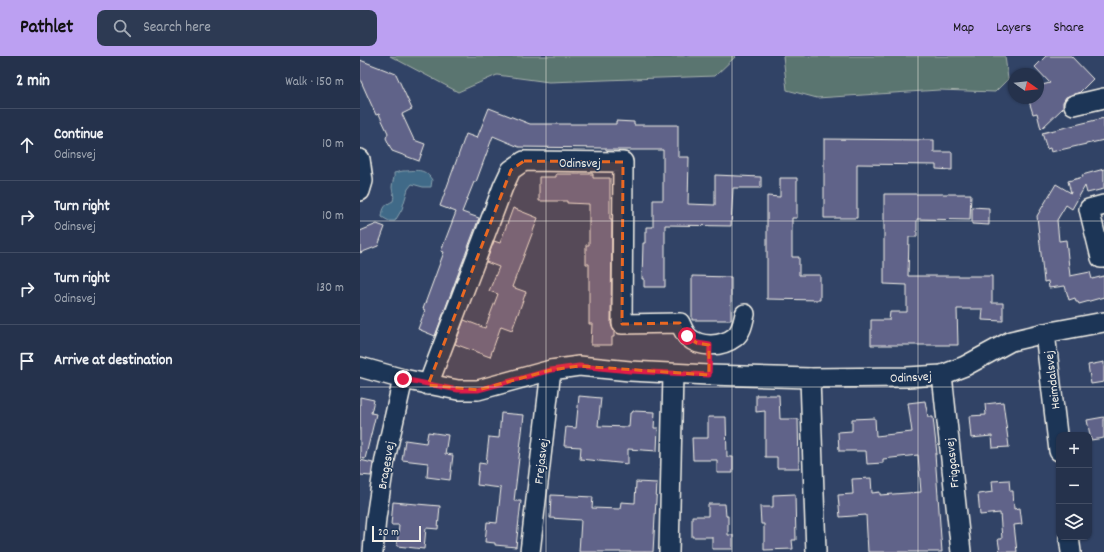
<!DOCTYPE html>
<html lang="en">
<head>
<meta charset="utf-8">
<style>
  body { margin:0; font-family:Dekko,sans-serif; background:#2d3a53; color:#f1f3f6 }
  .controls { position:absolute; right:12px; bottom:12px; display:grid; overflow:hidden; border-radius:8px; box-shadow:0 1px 3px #0004 }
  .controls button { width:36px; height:36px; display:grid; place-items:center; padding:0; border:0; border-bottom:1px solid #424d64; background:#25324c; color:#f1f3f6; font:20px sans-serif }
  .compass { position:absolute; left:648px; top:12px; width:36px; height:36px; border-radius:50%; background:#25324c; box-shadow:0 1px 3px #0004; rotate:104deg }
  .scale { position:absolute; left:12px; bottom:10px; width:49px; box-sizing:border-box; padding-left:4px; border:2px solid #f4f1e8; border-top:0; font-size:11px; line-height:14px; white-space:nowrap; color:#f4f1e8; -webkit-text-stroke:3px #1d3557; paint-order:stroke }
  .stop { position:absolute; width:12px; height:12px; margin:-9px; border:3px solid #e11d48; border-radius:50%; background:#fff }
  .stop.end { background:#e11d48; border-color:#fff; box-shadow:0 1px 4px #0008 }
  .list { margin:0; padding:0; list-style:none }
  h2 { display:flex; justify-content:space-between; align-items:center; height:52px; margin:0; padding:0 16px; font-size:17px }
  h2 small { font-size:13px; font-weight:400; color:#a3aab5 }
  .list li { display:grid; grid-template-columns:26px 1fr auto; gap:12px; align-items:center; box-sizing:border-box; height:72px; padding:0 16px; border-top:1px solid #424d64 }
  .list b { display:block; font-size:15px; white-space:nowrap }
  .list p { margin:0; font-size:13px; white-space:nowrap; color:#a3aab5 }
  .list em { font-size:13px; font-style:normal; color:#a3aab5 }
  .icon { flex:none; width:22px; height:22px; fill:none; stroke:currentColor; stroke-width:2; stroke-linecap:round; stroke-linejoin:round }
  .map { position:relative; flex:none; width:744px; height:496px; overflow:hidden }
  header { display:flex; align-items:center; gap:24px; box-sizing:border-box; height:56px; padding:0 20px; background:#bca0f2; color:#111 }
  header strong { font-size:19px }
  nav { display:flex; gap:22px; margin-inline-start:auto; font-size:14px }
  .search { width:280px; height:36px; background:#2d3a53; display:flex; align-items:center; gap:10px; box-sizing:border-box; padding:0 14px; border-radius:8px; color:#a3aab5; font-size:15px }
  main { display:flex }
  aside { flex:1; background:#25324c }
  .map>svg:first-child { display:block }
  .green { fill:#5a7470; stroke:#a7b2ac }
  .water { fill:#406b88; stroke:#88a1ae }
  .building { fill:#616489; stroke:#f4f1e8 }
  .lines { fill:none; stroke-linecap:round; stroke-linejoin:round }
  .minor-casing { stroke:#f4f1e8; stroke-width:22 }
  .minor { stroke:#1d3557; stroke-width:19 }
  .route { stroke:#e11d48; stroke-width:5 }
  .marked { fill:#e96822; fill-opacity:0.2; stroke:#e96822; stroke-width:3; stroke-dasharray:8 5; stroke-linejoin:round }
  .grid { fill:none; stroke:#f4f1e8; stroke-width:1; stroke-opacity:0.55 }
  .labels { text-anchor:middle; stroke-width:3; stroke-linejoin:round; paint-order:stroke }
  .street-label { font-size:13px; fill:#f4f1e8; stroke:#1d3557 }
</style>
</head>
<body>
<header>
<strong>Pathlet</strong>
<div class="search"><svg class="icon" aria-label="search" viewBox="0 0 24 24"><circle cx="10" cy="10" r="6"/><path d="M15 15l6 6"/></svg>Search here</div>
<nav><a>Map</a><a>Layers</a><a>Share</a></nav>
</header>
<main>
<aside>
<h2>2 min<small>Walk · 150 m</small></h2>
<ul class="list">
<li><svg class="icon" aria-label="ahead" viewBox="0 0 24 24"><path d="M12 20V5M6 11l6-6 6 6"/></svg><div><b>Continue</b><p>Odinsvej</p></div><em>10 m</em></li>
<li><svg class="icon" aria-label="right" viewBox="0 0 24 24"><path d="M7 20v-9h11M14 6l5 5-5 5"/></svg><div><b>Turn right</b><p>Odinsvej</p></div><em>10 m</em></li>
<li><svg class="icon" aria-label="right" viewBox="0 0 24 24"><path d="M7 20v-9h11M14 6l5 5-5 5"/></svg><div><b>Turn right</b><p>Odinsvej</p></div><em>130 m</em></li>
<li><svg class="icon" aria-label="arrive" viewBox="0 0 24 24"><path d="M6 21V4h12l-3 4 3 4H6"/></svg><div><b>Arrive at destination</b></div></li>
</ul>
</aside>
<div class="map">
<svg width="744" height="496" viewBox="0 0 744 496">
  <rect width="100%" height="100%" fill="#314366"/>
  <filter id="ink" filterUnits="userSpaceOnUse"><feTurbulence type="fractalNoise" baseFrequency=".025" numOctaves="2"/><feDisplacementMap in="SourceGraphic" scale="8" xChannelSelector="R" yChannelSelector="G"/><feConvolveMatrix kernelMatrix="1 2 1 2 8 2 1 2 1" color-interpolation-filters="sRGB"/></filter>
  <g filter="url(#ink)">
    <!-- green -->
    <g class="green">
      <path d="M30,0H376L355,20L189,26L137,19L98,36Z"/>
      <path d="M423,0H645L648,23L635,36L579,34L457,42L427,34Z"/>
    </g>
    <!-- water -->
    <path class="water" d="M43,115C56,115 64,111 72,124L71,131H63L52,128L48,133L42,153L35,165H29L22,161C23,151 25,149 33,145C35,138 32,136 32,131C32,126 35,122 34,117Z"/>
    <!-- building -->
    <g class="building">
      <path d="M686,0H711L733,23L719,37L706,41L703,46V52L681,73L677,57L673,58L668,42H678V30L690,27L675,11Z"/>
      <path d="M0,4L36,18L52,53L42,58L54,84L65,88L59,105L32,95L26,82L28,77L19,58L16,59L0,23Z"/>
      <path d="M129,52L170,68H256V65L274,66V69H318V101H329L328,148L355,149V119L401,121V132H373L371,170L305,169V231H284V223H282L283,187H285V176H286V171H293V144H303V94H246V92L159,91L133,80L116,126H114L102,156L119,162L75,280L58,273L65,254L63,253L84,196L81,195L96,156L80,150L106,78L117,82Z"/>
      <path d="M744,62V84L691,96L690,92L687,93L682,77Z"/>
      <path d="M464,83L574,84V96H592V114L576,113V109L497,108V162H464Z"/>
      <path d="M744,113V133L727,137L725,130L712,153L706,149L697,164L699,185L706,184L710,220L730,216L732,223L744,220V241L719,248L718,246H716L715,242L709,244L705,230L689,232L688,225L684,226L677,160L696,128L711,137L708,125L723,121L722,119Z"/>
      <path d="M196,118H233V122H250V163H252L251,268L254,275V281H252V289H231L232,268H229V208H226V189H229V148L207,147V145H179V121H196Z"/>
      <path d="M420,122H437V162H432V201H439V219H460V244L407,243V140L420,141Z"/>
      <path d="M524,138H611L610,164L557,163V181H549L548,220H632V247H643V265L622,264L623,253H597L598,289H511V264H529L530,256H547V229L524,228Z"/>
      <path d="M612,151L629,152V169L612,168Z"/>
      <path d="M153,152L178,162L152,231L166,236L152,274L141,270L130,301L95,288L104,264L125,272L138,238L129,235L139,211L126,206L134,185L140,187Z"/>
      <path d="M17,168L25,171L18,190L0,197V175Z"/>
      <path d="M332,220L371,221V264H332Z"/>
      <path d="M744,306V326L731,328L728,309Z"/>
      <path d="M396,339H419L420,363H438L439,412H417V401H405V355L396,356Z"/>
      <path d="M219,340L241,342L238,370L269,371L270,357H272L273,355L295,356L294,372H298L297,395L268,393V408L220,403L221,391L204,390L206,371L216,372Z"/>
      <path d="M0,341L14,344L11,357L16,358L5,403L0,402Z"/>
      <path d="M565,345L568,361H573L577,398H575L582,496H508L506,459L480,461L478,439L493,438L492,423L511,422L512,437L520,436V439L561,436L558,399L523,403V407L507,408L506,395H479L478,376L492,375V363L515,362L516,380L552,376L548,347Z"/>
      <path d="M643,346L649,391L633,392L632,380L611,382L609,360L626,359L625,348Z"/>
      <path d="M141,357L164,359L154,445H161L156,491L135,489V487L125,486L127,466L137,467L141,432L117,429L119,407L126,408L129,381L139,382Z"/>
      <path d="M348,361H366L367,401H373V417H357V404H333L332,382H348Z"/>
      <path d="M744,361V382L731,384L727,364Z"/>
      <path d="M68,376L88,379L85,398L93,399L90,424L67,421L68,407L42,404L45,384L66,387Z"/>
      <path d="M0,404L13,407L11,420L0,419Z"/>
      <path d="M649,424L650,435H653L654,453L660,452L662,468L654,469L657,496H640L638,483H642L640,457L620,459L618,438L633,436L632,425Z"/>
      <path d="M276,426L297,427L293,496H219L221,464L190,462L191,439L233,441L232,452L260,453L261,446L275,447Z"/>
      <path d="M435,438L436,484H432L433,493L404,494V468H401L400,451H413V439Z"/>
      <path d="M33,446L80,450L78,473L66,472L64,493L37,490L39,469H31Z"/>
      <path d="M348,448H365L366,460H368V479H373V493H352V481H332V460H348Z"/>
    </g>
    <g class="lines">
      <defs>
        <g id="minor">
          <path d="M714,49L744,42"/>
          <path d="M0,103L3,125L0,135"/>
          <path d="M744,149L729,153L741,202H744"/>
          <path d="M685,277L699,395"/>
          <path d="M0,311L43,323L98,334H118L191,314L219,310L270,315L349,319L450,322L547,321L582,319L605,310L651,285L685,277L744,266"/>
          <path d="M582,319L601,496"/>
          <path d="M450,322L456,496"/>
          <path d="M68,329L143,131L151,114L164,105L263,106L262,268L320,267C322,271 324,277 328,281C340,292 362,291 375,281C382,275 383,266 385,258"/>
          <path d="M709,481L711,496"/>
          <path d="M13,496L16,462L25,403L43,323"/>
          <path d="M170,496L191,314"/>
          <path d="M309,496L313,318"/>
        </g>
      </defs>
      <!-- minor casing -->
      <use href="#minor" class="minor-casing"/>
      <!-- minor -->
      <use href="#minor" class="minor"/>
    </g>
  </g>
  <g class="lines" filter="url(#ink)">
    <!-- route -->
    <path class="route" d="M43,323L98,334H118L191,314L219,310L270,315L349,319L350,289L337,287L327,280"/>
  </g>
  <!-- marked area -->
  <path class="marked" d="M164,105L263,106L262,268L320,267L327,280L337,287L349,289V319L219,310L191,314L118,334L68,329L151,114Z"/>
  <!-- grid -->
  <path class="grid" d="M186,0V496M372,0V496M558,0V496M0,165H744M0,331H744"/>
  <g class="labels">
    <!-- street labels -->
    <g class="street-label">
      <text x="220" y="111">Odinsvej</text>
      <text transform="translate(551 320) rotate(-3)" y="5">Odinsvej</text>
      <text transform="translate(691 324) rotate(-97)" y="5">Heimdalsvej</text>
      <text transform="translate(180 405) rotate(-83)" y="5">Frejasvej</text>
      <text transform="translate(591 407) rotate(-96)" y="5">Friggasvej</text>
      <text transform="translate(25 409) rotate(-80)" y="5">Bragesvej</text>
    </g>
  </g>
</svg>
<div class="controls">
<button>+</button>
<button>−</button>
<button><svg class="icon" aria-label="layers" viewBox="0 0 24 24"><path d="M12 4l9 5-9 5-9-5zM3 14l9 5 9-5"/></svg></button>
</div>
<svg class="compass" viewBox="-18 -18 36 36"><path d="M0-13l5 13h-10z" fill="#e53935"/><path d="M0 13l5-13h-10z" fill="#a3aab5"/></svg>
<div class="scale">20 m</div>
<div class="stop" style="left:327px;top:280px"></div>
<div class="stop end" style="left:43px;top:323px"></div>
</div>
</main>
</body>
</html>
